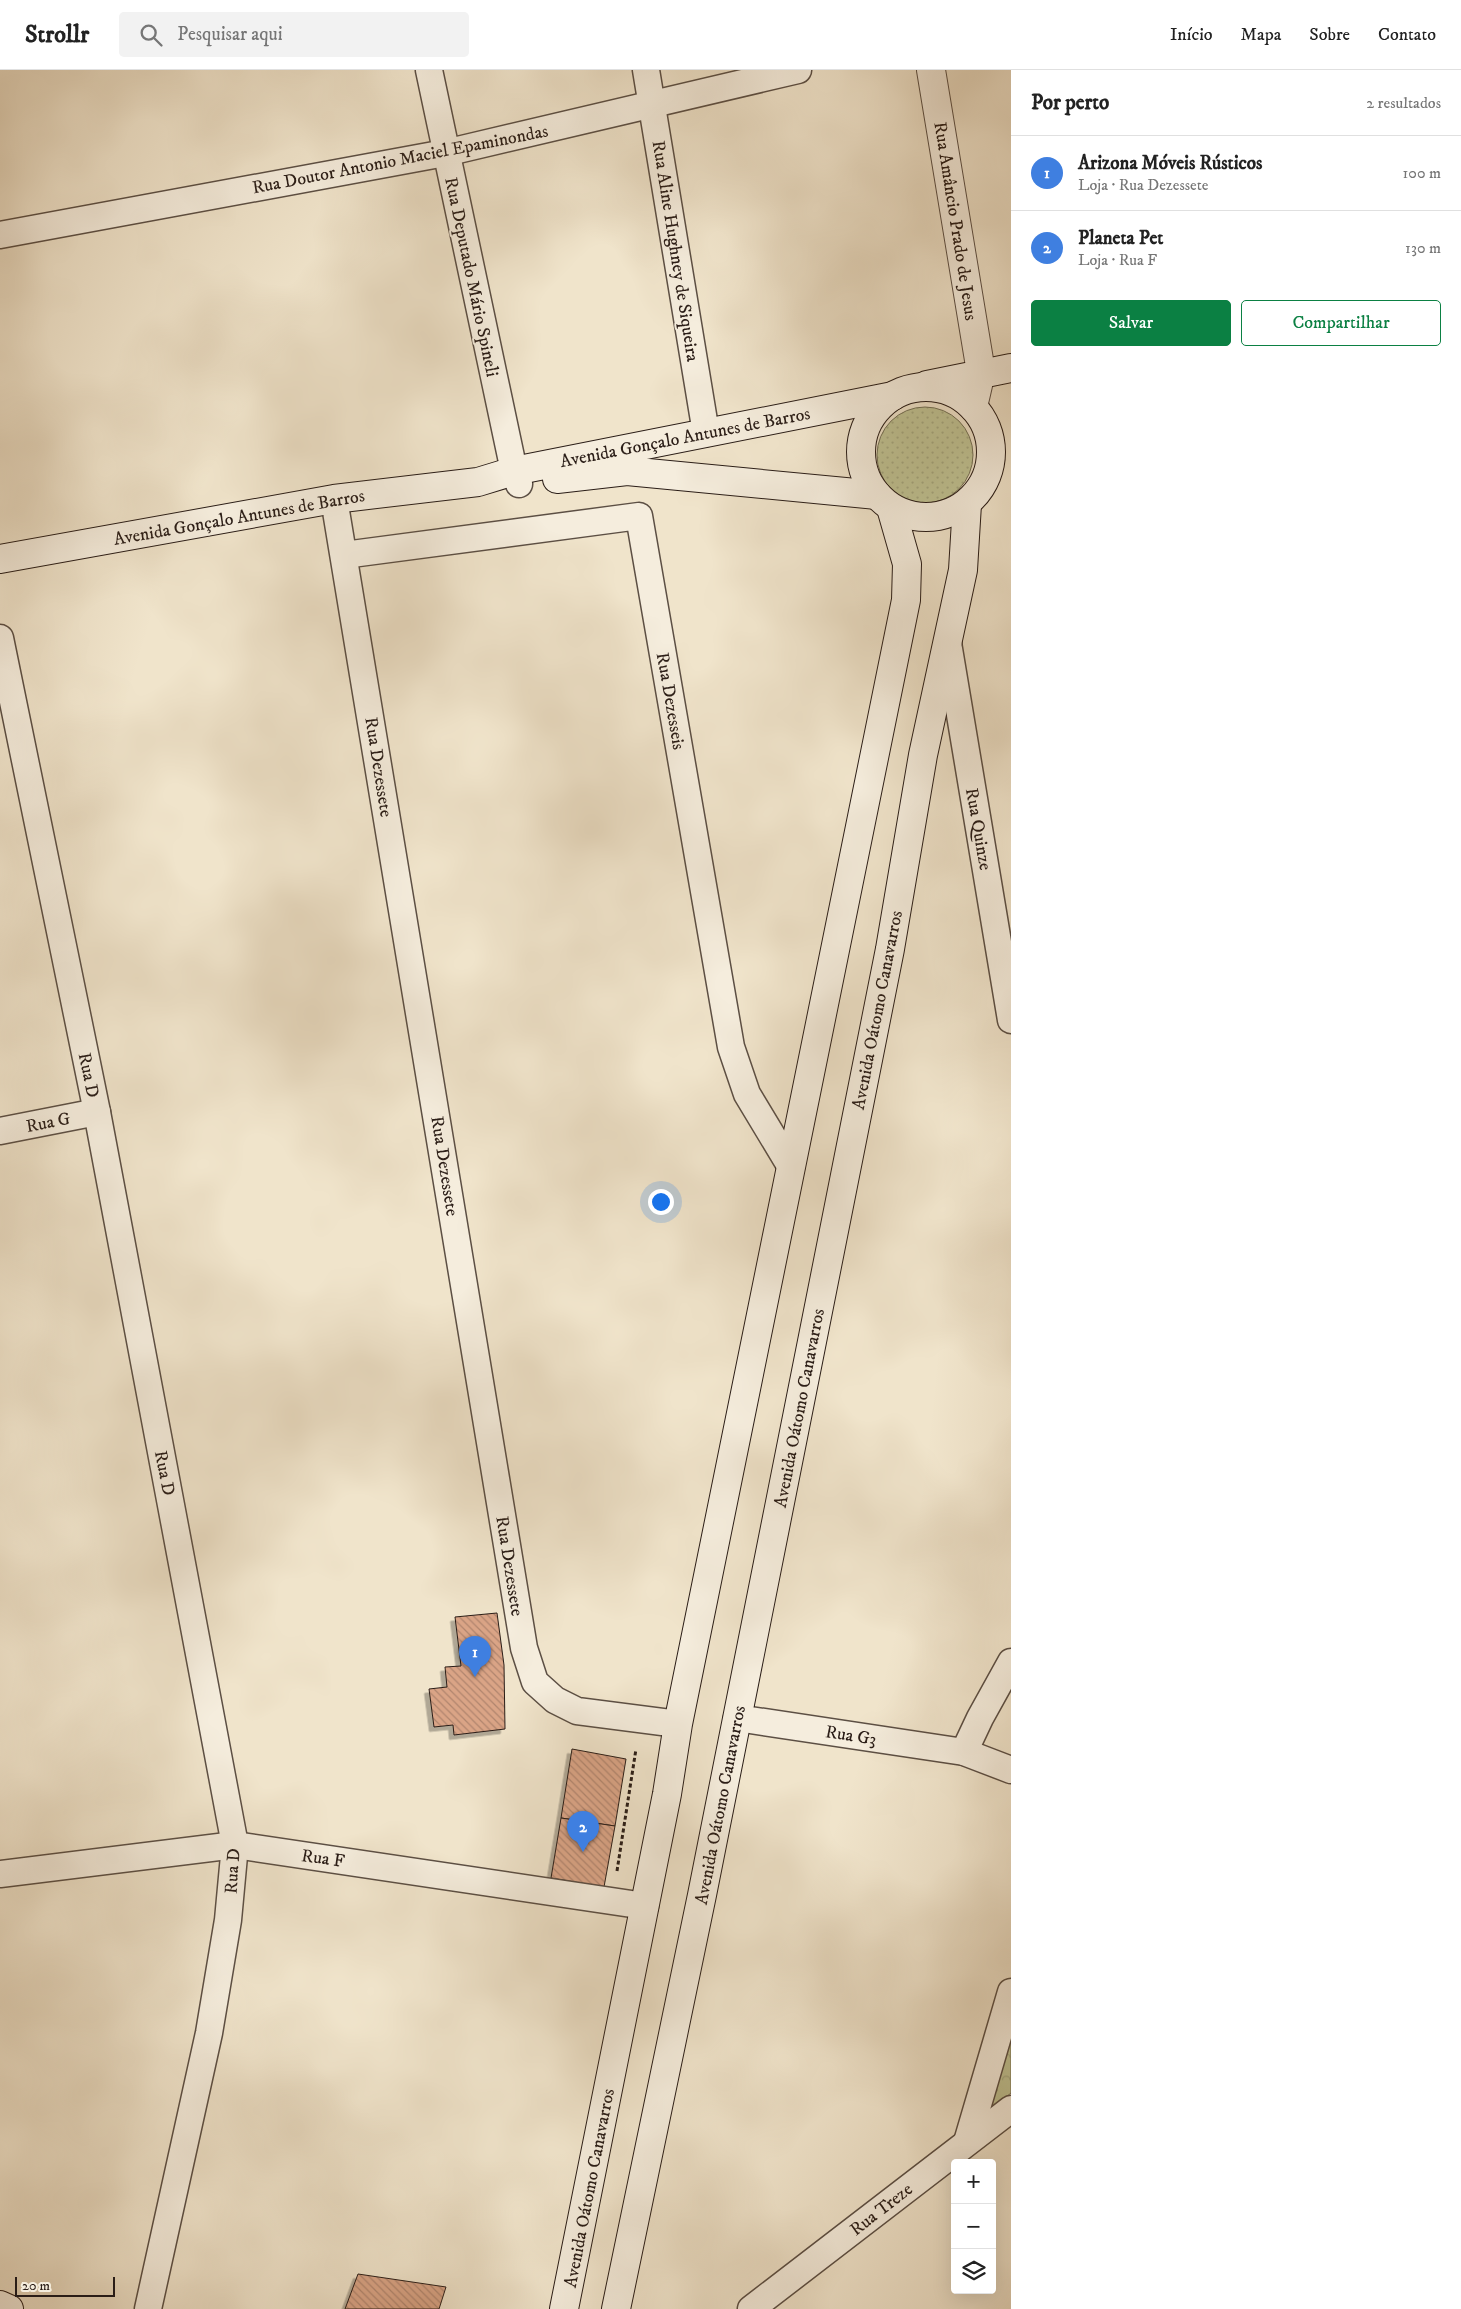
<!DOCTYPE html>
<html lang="pt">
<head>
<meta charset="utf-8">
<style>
  body { margin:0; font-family:"IM FELL DW Pica",serif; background:#f2f2f2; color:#222 }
  .controls { position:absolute; right:15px; bottom:15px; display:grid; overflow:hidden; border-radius:5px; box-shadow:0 5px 20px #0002 }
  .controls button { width:45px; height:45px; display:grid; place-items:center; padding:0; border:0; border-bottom:1px solid #e0e0e0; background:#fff; color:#222; font:25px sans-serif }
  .scale { position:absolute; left:15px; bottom:12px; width:100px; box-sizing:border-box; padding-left:5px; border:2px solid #2a1d17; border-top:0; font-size:14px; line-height:18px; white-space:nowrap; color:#2a1d17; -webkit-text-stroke:4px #f5eddd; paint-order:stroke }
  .you { position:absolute; left:660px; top:1131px; width:18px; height:18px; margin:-12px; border:4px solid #fff; border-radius:50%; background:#1a73e8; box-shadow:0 0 0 8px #1a73e833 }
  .badge { display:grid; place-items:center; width:32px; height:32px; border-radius:50%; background:#0b8043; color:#fff; font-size:16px; font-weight:700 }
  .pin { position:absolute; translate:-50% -41px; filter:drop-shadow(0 1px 2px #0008) }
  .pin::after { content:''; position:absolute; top:26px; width:18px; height:15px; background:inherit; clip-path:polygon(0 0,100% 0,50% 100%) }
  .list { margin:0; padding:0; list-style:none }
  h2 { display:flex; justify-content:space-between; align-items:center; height:65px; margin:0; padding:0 20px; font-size:21px }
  h2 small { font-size:16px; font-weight:400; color:#767676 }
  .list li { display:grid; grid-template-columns:32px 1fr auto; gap:15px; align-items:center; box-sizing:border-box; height:75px; padding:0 20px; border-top:1px solid #e0e0e0 }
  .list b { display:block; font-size:19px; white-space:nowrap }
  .list p { margin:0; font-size:16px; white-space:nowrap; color:#767676 }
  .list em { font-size:16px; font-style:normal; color:#767676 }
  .actions { display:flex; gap:10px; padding:15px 20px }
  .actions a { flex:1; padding:11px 0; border:1px solid #0b8043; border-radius:5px; text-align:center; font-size:18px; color:#0b8043 }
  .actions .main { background:#0b8043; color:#fff }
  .icon { flex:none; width:28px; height:28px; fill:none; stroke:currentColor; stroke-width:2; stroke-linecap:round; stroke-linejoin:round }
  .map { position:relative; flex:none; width:1011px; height:2239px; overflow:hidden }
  header { display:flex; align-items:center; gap:30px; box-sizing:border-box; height:70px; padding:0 25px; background:#fff; border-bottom:1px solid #e0e0e0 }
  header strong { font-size:24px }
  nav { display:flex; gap:28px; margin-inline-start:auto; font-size:18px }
  .search { width:350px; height:45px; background:#f2f2f2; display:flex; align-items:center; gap:12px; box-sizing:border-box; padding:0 18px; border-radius:5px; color:#767676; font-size:19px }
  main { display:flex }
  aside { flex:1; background:#fff }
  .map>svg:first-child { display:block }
  .grass { fill:url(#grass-dots); stroke:#747055 }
  .park { fill:url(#park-crowns); stroke:#747055 }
  .building { fill:url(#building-back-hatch); stroke:#2a1d17; filter:url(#shadow) }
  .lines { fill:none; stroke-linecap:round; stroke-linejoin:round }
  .minor-casing { stroke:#5c4f44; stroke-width:29 }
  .tertiary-casing { stroke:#5c4f44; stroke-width:30 }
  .secondary-casing { stroke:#2a1d17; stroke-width:30 }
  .path { stroke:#2a1d17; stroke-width:3; stroke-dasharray:4 2.5; stroke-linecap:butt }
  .minor { stroke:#f5eddd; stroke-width:26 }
  .tertiary { stroke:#f5eddd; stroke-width:28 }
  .secondary { stroke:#f5eddd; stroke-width:28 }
  .labels { text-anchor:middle; stroke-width:4; stroke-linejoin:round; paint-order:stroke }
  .street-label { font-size:18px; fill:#2a1d17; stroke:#f5eddd }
</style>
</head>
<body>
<header>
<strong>Strollr</strong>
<div class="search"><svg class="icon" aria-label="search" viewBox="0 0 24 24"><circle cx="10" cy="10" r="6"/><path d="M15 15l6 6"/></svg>Pesquisar aqui</div>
<nav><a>Início</a><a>Mapa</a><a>Sobre</a><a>Contato</a></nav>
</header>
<main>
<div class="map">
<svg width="1011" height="2239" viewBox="0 0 1011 2239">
  <defs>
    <pattern id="grass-dots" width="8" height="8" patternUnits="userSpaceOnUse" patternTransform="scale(1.25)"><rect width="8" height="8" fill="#bfc293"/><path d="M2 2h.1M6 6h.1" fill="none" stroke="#a4a67e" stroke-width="1.8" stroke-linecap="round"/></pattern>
    <pattern id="park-crowns" width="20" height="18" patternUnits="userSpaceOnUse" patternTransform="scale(1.25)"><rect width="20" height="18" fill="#bfc293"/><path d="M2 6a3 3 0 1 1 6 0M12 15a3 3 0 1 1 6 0" fill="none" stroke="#a4a67e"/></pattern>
    <pattern id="building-back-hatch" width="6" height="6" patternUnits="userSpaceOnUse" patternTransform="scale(1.25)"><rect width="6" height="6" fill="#daa486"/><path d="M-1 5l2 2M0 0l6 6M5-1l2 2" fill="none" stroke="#b1856d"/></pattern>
    <filter id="shadow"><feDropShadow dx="-4.5" dy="4.5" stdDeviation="0" flood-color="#0004"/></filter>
  </defs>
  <rect width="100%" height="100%" fill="#f0e4cb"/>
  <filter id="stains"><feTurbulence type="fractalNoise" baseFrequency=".004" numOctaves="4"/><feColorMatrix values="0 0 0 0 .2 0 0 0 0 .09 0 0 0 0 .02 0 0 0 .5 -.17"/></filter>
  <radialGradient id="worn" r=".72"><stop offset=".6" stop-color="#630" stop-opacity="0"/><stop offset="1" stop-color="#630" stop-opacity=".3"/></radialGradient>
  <!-- grass -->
  <circle class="grass" cx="925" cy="385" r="48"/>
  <!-- park -->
  <path class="park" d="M1011,1957V2023L987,2042Z"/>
  <!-- building -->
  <g class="building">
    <path d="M497,1543L504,1595L505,1659L454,1665L453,1655L434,1657L429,1619L447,1617L445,1597L461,1596L455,1547Z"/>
    <path d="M572,1679L626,1689L615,1756L561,1748Z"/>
    <path d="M561,1748L615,1756L604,1817L551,1808Z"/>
    <path d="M358,2204L446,2217L439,2239H345Z"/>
  </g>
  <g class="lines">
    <defs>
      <g id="minor">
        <path d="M429,0L514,401L519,414"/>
        <path d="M646,0L706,363"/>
        <path d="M0,165L445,83L798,0"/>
        <path d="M334,429L524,1578L535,1612L555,1630L577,1641L678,1654"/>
        <path d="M344,485L639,446L731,977L747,1024L791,1097"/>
        <path d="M0,568L97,1042L235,1775L228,1850L209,1963L148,2239"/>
        <path d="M948,573L1011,950"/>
        <path d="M0,1061L97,1042"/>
        <path d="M737,1648L964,1682L1011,1700"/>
        <path d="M964,1682L980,1648L1011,1592"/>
        <path d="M0,1804L235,1775L645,1836"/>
        <path d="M967,2072L1011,1922"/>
        <path d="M751,2239L1011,2039"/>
      </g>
      <path id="tertiary" d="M931,0L981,302L973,337"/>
      <g id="secondary">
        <path d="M927,315L1011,298"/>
        <circle cx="926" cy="382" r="65"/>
        <path d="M557,409L627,401L877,425"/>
        <path d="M0,489L334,429L478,412L514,401L893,326"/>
        <path d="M0,2235L9,2239"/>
        <path d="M564,2239L667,1724L678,1654L906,530L907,494L891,438"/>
        <path d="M616,2239L702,1825L890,879L923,685L963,500L967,434"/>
      </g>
    </defs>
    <!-- minor casing -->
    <use href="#minor" class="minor-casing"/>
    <!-- tertiary casing -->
    <use href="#tertiary" class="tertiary-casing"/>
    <!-- secondary casing -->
    <use href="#secondary" class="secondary-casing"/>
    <!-- path -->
    <path class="path" d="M617,1801L636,1679"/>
    <!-- minor -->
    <use href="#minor" class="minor"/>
    <!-- tertiary -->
    <use href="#tertiary" class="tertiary"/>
    <!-- secondary -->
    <use href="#secondary" class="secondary"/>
  </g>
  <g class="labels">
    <!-- street labels -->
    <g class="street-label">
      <text transform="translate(400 89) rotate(-11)" y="6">Rua Doutor Antonio Maciel Epaminondas</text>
      <text transform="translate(956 151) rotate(81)" y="6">Rua Amâncio Prado de Jesus</text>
      <text transform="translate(676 181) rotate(81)" y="6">Rua Aline Hughney de Siqueira</text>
      <text transform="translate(472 207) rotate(78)" y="6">Rua Deputado Mário Spineli</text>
      <text transform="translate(685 367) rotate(-11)" y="6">Avenida Gonçalo Antunes de Barros</text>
      <text transform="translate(239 447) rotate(-10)" y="6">Avenida Gonçalo Antunes de Barros</text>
      <text transform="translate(671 631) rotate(80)" y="6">Rua Dezesseis</text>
      <text transform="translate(379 697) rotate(81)" y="6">Rua Dezessete</text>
      <text transform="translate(979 759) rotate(80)" y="6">Rua Quinze</text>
      <text transform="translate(877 940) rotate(-79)" y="6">Avenida Oátomo Canavarros</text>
      <text transform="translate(89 1005) rotate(78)" y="6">Rua D</text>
      <text transform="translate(48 1052) rotate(-11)" y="6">Rua G</text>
      <text transform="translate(445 1096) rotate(81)" y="6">Rua Dezessete</text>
      <text transform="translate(799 1338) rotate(-79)" y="6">Avenida Oátomo Canavarros</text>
      <text transform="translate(165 1403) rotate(79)" y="6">Rua D</text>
      <text transform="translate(510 1496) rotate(81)" y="6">Rua Dezessete</text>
      <text transform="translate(851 1665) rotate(9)" y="6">Rua G3</text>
      <text transform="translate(720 1735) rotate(-79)" y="6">Avenida Oátomo Canavarros</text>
      <text transform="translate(323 1788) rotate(8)" y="6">Rua F</text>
      <text transform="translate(232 1801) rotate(-86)" y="6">Rua D</text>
      <text transform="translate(589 2118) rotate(-79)" y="6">Avenida Oátomo Canavarros</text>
      <text transform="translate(881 2139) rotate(-38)" y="6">Rua Treze</text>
    </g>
  </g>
  <rect width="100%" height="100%" filter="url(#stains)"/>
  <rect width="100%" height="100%" fill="url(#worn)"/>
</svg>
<div class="controls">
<button>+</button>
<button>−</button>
<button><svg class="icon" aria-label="layers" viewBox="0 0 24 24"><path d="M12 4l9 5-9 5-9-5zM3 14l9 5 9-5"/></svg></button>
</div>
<div class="scale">20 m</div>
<div class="you"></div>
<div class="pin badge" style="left:475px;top:1607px;background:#3f7fe0">1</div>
<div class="pin badge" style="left:583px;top:1782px;background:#3f7fe0">2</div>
</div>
<aside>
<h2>Por perto<small>2 resultados</small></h2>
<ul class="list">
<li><span class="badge" style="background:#3f7fe0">1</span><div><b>Arizona Móveis Rústicos</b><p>Loja · Rua Dezessete</p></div><em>100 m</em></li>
<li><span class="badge" style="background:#3f7fe0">2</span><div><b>Planeta Pet</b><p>Loja · Rua F</p></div><em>130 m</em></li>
</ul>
<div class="actions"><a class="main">Salvar</a><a>Compartilhar</a></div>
</aside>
</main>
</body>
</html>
